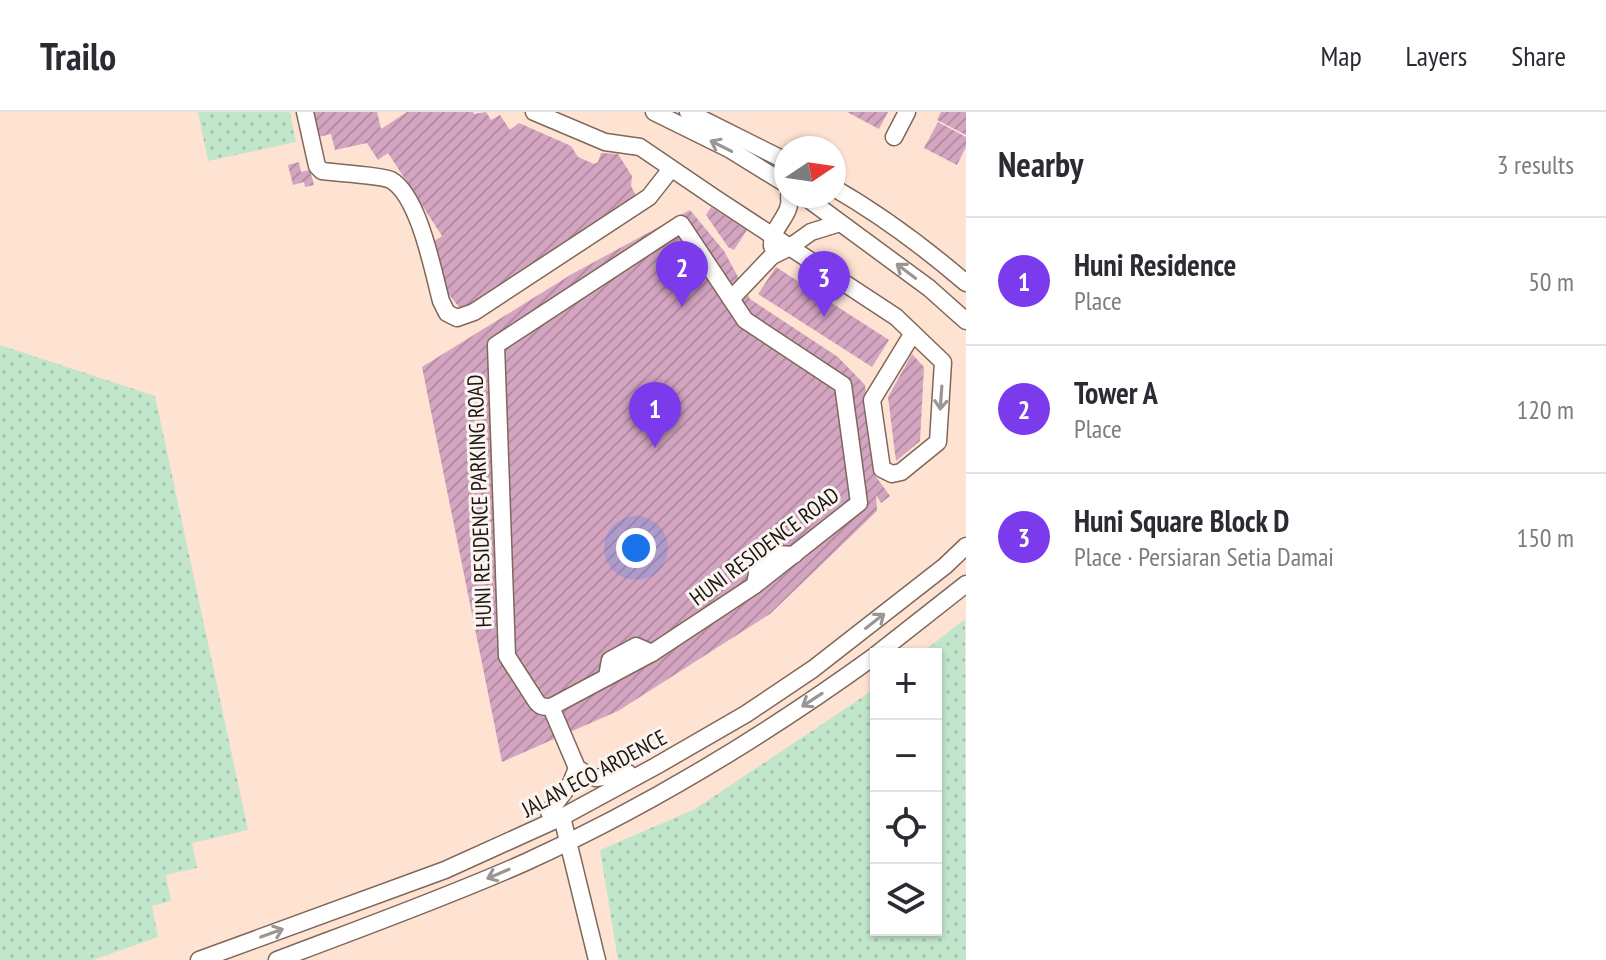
<!DOCTYPE html>
<html lang="en">
<head>
<meta charset="utf-8">
<style>
  body { margin:0; font-family:"PT Sans Narrow",sans-serif; background:#f7f7f7; color:#2b2b33 }
  .controls { position:absolute; right:24px; bottom:24px; display:grid; overflow:hidden; border-radius:0px; box-shadow:0 2px 6px #0004 }
  .controls button { width:72px; height:72px; display:grid; place-items:center; padding:0; border:0; border-bottom:2px solid #e1e1e2; background:#fff; color:#2b2b33; font:40px sans-serif }
  .compass { position:absolute; left:774px; top:24px; width:72px; height:72px; border-radius:50%; background:#fff; box-shadow:0 2px 6px #0004; rotate:77deg }
  .you { position:absolute; left:636px; top:436px; width:28px; height:28px; margin:-20px; border:6px solid #fff; border-radius:50%; background:#1a73e8; box-shadow:0 0 0 12px #1a73e833 }
  .badge { display:grid; place-items:center; width:52px; height:52px; border-radius:50%; background:#7c3aed; color:#fff; font-size:26px; font-weight:700 }
  .pin { position:absolute; translate:-50% -66px; filter:drop-shadow(0 2px 4px #0008) }
  .pin::after { content:''; position:absolute; top:42px; width:28px; height:24px; background:inherit; clip-path:polygon(0 0,100% 0,50% 100%) }
  .list { margin:0; padding:0; list-style:none }
  h2 { display:flex; justify-content:space-between; align-items:center; height:104px; margin:0; padding:0 32px; font-size:34px }
  h2 small { font-size:26px; font-weight:400; color:#7c7c81 }
  .list li { display:grid; grid-template-columns:52px 1fr auto; gap:24px; align-items:center; box-sizing:border-box; height:128px; padding:0 32px; border-top:2px solid #e1e1e2 }
  .list b { display:block; font-size:30px; white-space:nowrap }
  .list p { margin:0; font-size:26px; white-space:nowrap; color:#7c7c81 }
  .list em { font-size:26px; font-style:normal; color:#7c7c81 }
  .icon { flex:none; width:44px; height:44px; fill:none; stroke:currentColor; stroke-width:2; stroke-linecap:round; stroke-linejoin:round }
  .map { position:relative; flex:none; width:966px; height:848px; overflow:hidden }
  header { display:flex; align-items:center; gap:48px; box-sizing:border-box; height:112px; padding:0 40px; background:#fff; border-bottom:2px solid #e1e1e2 }
  header strong { font-size:38px }
  nav { display:flex; gap:44px; margin-inline-start:auto; font-size:28px }
  main { display:flex }
  aside { flex:1; background:#fff }
  .map>svg:first-child { display:block }
  .green { fill:url(#green-dots) }
  .building { fill:url(#building-hatch) }
  .lines { fill:none; stroke-linecap:round; stroke-linejoin:round }
  .minor-casing { stroke:#7f6759; stroke-width:19 }
  .minor { stroke:#fff; stroke-width:16 }
  .oneway { stroke:#9a9693 }
  .labels { text-anchor:middle; stroke-width:6; stroke-linejoin:round; paint-order:stroke }
  .street-label { font-size:22px; fill:#1e150f; stroke:#fbf5f2 }
</style>
</head>
<body>
<header>
<strong>Trailo</strong>
<nav><a>Map</a><a>Layers</a><a>Share</a></nav>
</header>
<main>
<div class="map">
<svg width="966" height="848" viewBox="0 0 966 848">
  <defs>
    <pattern id="green-dots" width="8" height="8" patternUnits="userSpaceOnUse" patternTransform="scale(2)"><rect width="8" height="8" fill="#c2e6cb"/><path d="M2 2h.1M6 6h.1" fill="none" stroke="#a6c4ad" stroke-width="1.8" stroke-linecap="round"/></pattern>
    <pattern id="building-hatch" width="6" height="6" patternUnits="userSpaceOnUse" patternTransform="scale(2)"><rect width="6" height="6" fill="#d4a5c1"/><path d="M-1 1l2-2M0 6l6-6M5 7l2-2" fill="none" stroke="#b68da5"/></pattern>
  </defs>
  <rect width="100%" height="100%" fill="#fee3d3"/>
  <!-- green -->
  <g class="green">
    <path d="M198,0H290L296,30L208,49Z"/>
    <path d="M0,233L155,284L248,718L192,731L197,756L166,763L171,789L152,794L158,825L93,848H0Z"/>
    <path d="M965,507L966,848H618L600,738L695,697L876,576V818H936V542H920Z"/>
  </g>
  <!-- building -->
  <g class="building">
    <path d="M312,0H377L381,17L407,0H473L474,2L486,0L491,8L500,3L510,18L519,11L571,34L578,45L594,52L598,50L601,41L618,42L632,64L631,74L637,85L462,199L443,175L431,132L442,124L388,41L378,48L367,31L335,38L331,22L318,25Z"/>
    <path d="M847,0H888L879,17Z"/>
    <path d="M941,0H966V23L937,8Z"/>
    <path d="M938,10L966,25V35L957,53L924,36Z"/>
    <path d="M299,50L301,60L310,58L314,73L305,75L304,70L293,73L288,53Z"/>
    <path d="M711,95L747,118L734,138L728,135L706,103Z"/>
    <path d="M690,98L724,139L750,187L838,245L865,273L874,362L890,384L881,391L876,383L877,399L770,502L618,599L502,650L422,255L572,162Z"/>
    <path d="M776,155L889,228L872,255L758,182Z"/>
    <path d="M912,242L924,255L920,329L896,349L888,285Z"/>
  </g>
  <g class="lines">
    <defs>
      <g id="minor">
        <path d="M305,0L317,54L322,59C336,61 381,63 391,68C419,84 433,159 441,189L447,201L457,206L474,200L649,85L671,57"/>
        <path d="M534,0L605,30L640,35L715,86L896,205L943,250L938,330L901,360L892,362L882,357L872,288L913,221"/>
        <path d="M654,0L729,37L786,72"/>
        <path d="M688,0L786,49"/>
        <path d="M894,25L907,0"/>
        <path d="M834,76C881,103 924,135 966,171"/>
        <path d="M804,84L929,176L966,209"/>
        <path d="M681,112L745,208L843,273L859,391L755,473L652,541L551,595C544,595 540,595 536,589L507,544L496,233Z"/>
        <path d="M772,134C771,114 793,103 789,84"/>
        <path d="M731,187L772,144L790,135L811,120L840,111"/>
        <path d="M755,473L758,456L776,442L794,443"/>
        <path d="M877,542L966,472"/>
        <path d="M607,565L610,548L636,534L652,541"/>
        <path d="M551,595L577,656L588,663L596,666L628,661"/>
        <path d="M549,700L571,671L577,656"/>
        <path d="M562,705L597,848"/>
        <path d="M199,848L445,758L562,705L656,654L746,602L813,557L945,454L966,434"/>
        <path d="M277,848C361,816 445,786 526,750C649,694 767,622 876,543"/>
      </g>
    </defs>
    <!-- minor casing -->
    <use href="#minor" class="minor-casing"/>
    <!-- minor -->
    <use href="#minor" class="minor"/>
  </g>
  <!-- one-way arrows -->
  <defs><path id="oneway-shaft" d="M-6 0H5M1.5-3L5.5 0L1.5 3" fill="none" stroke-width="1.6" stroke-linecap="round" stroke-linejoin="round" transform="scale(2)"/></defs>
  <g class="oneway">
    <use href="#oneway-shaft" transform="translate(721 34) rotate(-153)"/>
    <use href="#oneway-shaft" transform="translate(906 159) rotate(-143)"/>
    <use href="#oneway-shaft" transform="translate(941 286) rotate(94)"/>
    <use href="#oneway-shaft" transform="translate(875 509) rotate(-38)"/>
    <use href="#oneway-shaft" transform="translate(812 588) rotate(147)"/>
    <use href="#oneway-shaft" transform="translate(498 762) rotate(157)"/>
    <use href="#oneway-shaft" transform="translate(272 821) rotate(-20)"/>
  </g>
  <g class="labels">
    <!-- street labels -->
    <g class="street-label">
      <text transform="translate(479 389) rotate(-92)" y="8">HUNI RESIDENCE PARKING ROAD</text>
      <text transform="translate(764 434) rotate(-37)" y="8">HUNI RESIDENCE ROAD</text>
      <text transform="translate(594 661) rotate(-28)" y="8">JALAN ECO ARDENCE</text>
    </g>
  </g>
</svg>
<div class="controls">
<button>+</button>
<button>−</button>
<button><svg class="icon" aria-label="locate" viewBox="0 0 24 24"><circle cx="12" cy="12" r="6"/><path d="M12 2v4M12 18v4M2 12h4M18 12h4"/></svg></button>
<button><svg class="icon" aria-label="layers" viewBox="0 0 24 24"><path d="M12 4l9 5-9 5-9-5zM3 14l9 5 9-5"/></svg></button>
</div>
<svg class="compass" viewBox="-18 -18 36 36"><path d="M0-13l5 13h-10z" fill="#e53935"/><path d="M0 13l5-13h-10z" fill="#7c7c81"/></svg>
<div class="you"></div>
<div class="pin badge" style="left:655px;top:336px">1</div>
<div class="pin badge" style="left:682px;top:195px">2</div>
<div class="pin badge" style="left:824px;top:205px">3</div>
</div>
<aside>
<h2>Nearby<small>3 results</small></h2>
<ul class="list">
<li><span class="badge">1</span><div><b>Huni Residence</b><p>Place</p></div><em>50 m</em></li>
<li><span class="badge">2</span><div><b>Tower A</b><p>Place</p></div><em>120 m</em></li>
<li><span class="badge">3</span><div><b>Huni Square Block D</b><p>Place · Persiaran Setia Damai</p></div><em>150 m</em></li>
</ul>
</aside>
</main>
</body>
</html>
